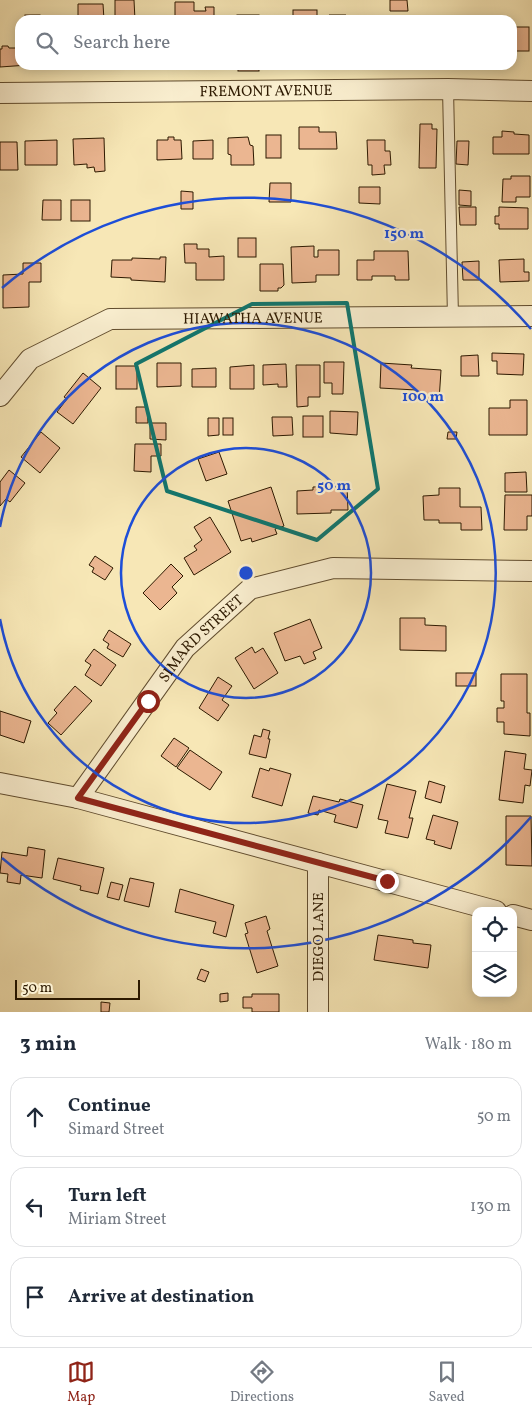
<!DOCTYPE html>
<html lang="en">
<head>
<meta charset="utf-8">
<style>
  body { margin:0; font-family:Vollkorn,serif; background:#f6f6f7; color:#1f2937 }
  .controls { position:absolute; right:15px; bottom:15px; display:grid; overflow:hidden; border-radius:10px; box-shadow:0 2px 12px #0003 }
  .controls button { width:45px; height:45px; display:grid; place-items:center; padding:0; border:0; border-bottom:1px solid #e0e1e3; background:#fff; color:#1f2937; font:25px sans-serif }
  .scale { position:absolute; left:15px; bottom:12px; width:125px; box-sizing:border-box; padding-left:5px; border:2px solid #2d1900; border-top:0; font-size:14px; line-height:18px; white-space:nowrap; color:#2d1900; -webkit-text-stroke:4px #faefd0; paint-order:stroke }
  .stop { position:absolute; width:15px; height:15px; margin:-11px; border:4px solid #8f2418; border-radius:50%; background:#fff }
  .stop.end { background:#8f2418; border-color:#fff; box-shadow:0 1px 5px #0008 }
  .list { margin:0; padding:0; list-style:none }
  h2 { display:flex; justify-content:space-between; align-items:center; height:65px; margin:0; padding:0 20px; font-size:21px }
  h2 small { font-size:16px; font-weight:400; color:#747a83 }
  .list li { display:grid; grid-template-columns:32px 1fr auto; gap:15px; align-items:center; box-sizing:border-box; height:80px; margin:0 10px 10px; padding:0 10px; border:1px solid #e0e1e3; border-radius:15px }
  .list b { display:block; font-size:19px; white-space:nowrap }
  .list p { margin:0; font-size:16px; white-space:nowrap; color:#747a83 }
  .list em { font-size:16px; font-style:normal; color:#747a83 }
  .icon { flex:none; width:28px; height:28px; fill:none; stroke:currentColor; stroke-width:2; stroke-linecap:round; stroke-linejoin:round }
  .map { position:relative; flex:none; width:532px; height:1012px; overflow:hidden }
  .search { position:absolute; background:#fff; box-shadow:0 2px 12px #0003; left:15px; right:15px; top:15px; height:55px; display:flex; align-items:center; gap:12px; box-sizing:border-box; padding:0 18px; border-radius:15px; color:#747a83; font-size:19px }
  .sheet { height:335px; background:#fff }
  nav { display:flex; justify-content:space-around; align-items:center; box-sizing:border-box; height:70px; border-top:1px solid #e0e1e3; background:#fff; font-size:14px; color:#747a83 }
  nav a { display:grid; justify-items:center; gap:2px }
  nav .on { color:#8f2418 }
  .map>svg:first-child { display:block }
  .building { fill:#ebb691; stroke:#2d1900 }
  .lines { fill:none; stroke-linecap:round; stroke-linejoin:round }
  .service-casing { stroke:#604c2e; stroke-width:12 }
  .minor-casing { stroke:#604c2e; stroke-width:22 }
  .service { stroke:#faefd0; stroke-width:10 }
  .minor { stroke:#faefd0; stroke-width:20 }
  .route { stroke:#8f2418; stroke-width:6 }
  .marked { fill:none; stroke:#0f766e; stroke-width:4; stroke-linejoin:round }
  .ring { fill:none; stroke:#1d4ed8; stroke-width:2.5 }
  .labels { text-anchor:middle; stroke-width:4.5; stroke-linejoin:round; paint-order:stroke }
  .street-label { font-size:15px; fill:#2d1900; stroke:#faefd0 }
  .centre { fill:#1d4ed8; stroke:#faefd0; stroke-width:2.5 }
  .ring-label { font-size:15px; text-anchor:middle; font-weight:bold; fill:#1d4ed8; stroke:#faefd0; stroke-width:4.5; stroke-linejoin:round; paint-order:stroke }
</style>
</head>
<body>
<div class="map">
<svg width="532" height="1012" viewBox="0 0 532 1012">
  <rect width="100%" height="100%" fill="#f7e7b6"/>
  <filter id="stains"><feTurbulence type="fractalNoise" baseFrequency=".004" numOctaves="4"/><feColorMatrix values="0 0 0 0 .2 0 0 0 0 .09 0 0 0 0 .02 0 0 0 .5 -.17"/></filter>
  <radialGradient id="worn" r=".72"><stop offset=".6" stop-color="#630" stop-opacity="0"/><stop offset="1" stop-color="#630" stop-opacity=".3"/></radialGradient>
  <!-- building -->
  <g class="building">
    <path d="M115,0H134L135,20H115Z"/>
    <path d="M390,0H407L408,11H390Z"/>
    <path d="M175,2H194V11H206L205,7H214V20H175Z"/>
    <path d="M78,4H103L104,20H84V17H78Z"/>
    <rect x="293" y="10" width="24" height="10"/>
    <rect x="25" y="15" width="15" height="5"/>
    <rect x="237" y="15" width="22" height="5"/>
    <path d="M329,15H346V19L375,20H329Z"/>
    <rect x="512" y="27" width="17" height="24"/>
    <path d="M2,46H8L9,48H19L20,65H28L0,67V49H2Z"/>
    <rect x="238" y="65" width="21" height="6"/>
    <rect x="293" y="65" width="22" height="4"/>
    <path d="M420,124H432V129H437L436,168H419Z"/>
    <path d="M299,127H319V132H336L337,149H299Z"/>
    <path d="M502,131L514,132V134L529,135V154H493V137H502Z"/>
    <rect x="266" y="135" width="15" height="23"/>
    <path d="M168,137H174V140H181L182,159L157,160V140H168Z"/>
    <path d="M248,137L250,145L253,146L254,165H231V155L228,154V138Z"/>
    <path d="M104,138L105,171L95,172L94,167L87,168V164L74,165L73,139Z"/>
    <path d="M57,140V165H25V141Z"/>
    <path d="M213,140V159H193V141Z"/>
    <path d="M367,140H385V151H390L391,165H384L385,174L372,175V165H368Z"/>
    <path d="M457,141H469L468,165L456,164Z"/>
    <path d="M0,142H17L18,170H0Z"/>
    <path d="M511,176H530V197H516V202H502L503,179H511Z"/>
    <path d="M270,183H291V202H269Z"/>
    <path d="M359,187H380V204L359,203Z"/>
    <path d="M459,190L471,191V206L459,205Z"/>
    <path d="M181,191L193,192V209H181Z"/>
    <path d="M43,200H61V220H42Z"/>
    <rect x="71" y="200" width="19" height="21"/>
    <path d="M459,207H476V225H460Z"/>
    <path d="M499,207L528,208V229H499V224H495V216H499Z"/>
    <rect x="238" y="238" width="18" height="19"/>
    <path d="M184,244H197V249H209V257L224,256V280H196V263H185Z"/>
    <path d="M314,246V257H318V250H339V275H316V282L292,283L291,247Z"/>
    <path d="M374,251H408L409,280H395V276H372V280H357V260H374Z"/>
    <path d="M160,257H166L165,282L131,280V278L111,277L112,260H132V258L160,259Z"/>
    <path d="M524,259V272H529V281L500,282L499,260Z"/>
    <path d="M479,261V280H463L462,262Z"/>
    <path d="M23,263H41V282H29V307L3,308V275L23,274Z"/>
    <path d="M260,264H283L284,285L281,288H278V291H260Z"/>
    <path d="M492,353L524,354L523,375L497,374V361H492Z"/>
    <path d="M478,355L479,376H461V356Z"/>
    <path d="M324,362H344L343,394H332V383H324Z"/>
    <path d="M157,363H181V386L157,387Z"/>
    <path d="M381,363L412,365L411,368L441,370L439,401L416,399V390L380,388Z"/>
    <path d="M286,364L287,387H278V384L263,385V365Z"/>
    <path d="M254,365V389H230V367Z"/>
    <path d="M296,365H320V397H308V406L297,407Z"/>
    <rect x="116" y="366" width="21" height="23"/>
    <path d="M216,368V387H192V369Z"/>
    <path d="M83,373L101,388L73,424L57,412L67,399L64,397Z"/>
    <path d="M510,400H527V435H489V408H510Z"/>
    <path d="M136,407H147L148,423H136Z"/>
    <path d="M330,411L358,412L357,435L330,433Z"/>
    <rect x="303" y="416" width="20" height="21"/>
    <path d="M272,417H292L293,435L273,436Z"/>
    <path d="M208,418H219V435L208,436Z"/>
    <rect x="223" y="418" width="10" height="17"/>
    <path d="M150,423H166V440L150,439Z"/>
    <path d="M41,432L60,448L40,473L21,457Z"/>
    <path d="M448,432H457L456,439H447Z"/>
    <path d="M135,444H161V456H151V472L134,471Z"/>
    <path d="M219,452L227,474L206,481L198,459Z"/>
    <path d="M9,470L25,483L10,502L6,499L0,506V482Z"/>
    <path d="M526,472L527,492H505V473Z"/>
    <path d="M347,486L348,510H331V513L297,514V491L313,490V487Z"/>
    <path d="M271,487L284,526L275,529L277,534L252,542L251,538L241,541L228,501Z"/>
    <path d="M439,488H460V507H481L482,530H461V523H439V520H424L423,496L439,495Z"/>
    <path d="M505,495H532V516H527V530H504Z"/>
    <path d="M210,517L231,552L194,575L184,558L197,550L194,546L202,540L194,527Z"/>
    <path d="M95,556L113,568L105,580L92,572L94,568L89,565Z"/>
    <path d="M171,564L183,576L172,587L177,593L160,610L143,593Z"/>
    <path d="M400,618H425V625L446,626V651L400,650Z"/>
    <path d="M310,619L322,648L313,652L316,659L304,664L300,656L285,661L274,633Z"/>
    <path d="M109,630L131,644L123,657L107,648L109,644L103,640Z"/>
    <path d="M252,647L255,653L263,648L278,673L254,689L235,658Z"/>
    <path d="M94,649L116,665L101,686L85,675L91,665L85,661Z"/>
    <rect x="456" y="673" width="20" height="13"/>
    <path d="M501,674H527V713H530V736L504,734V722H497V708H504V701H501Z"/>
    <path d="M218,677L232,686L222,700L229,705L218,721L199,708Z"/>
    <path d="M75,686L92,701L61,735L48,723L57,713L54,710Z"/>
    <path d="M0,711L31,721L24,743L0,735Z"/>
    <path d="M263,729L270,731L268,739H270L266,758L249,754L254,735L261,737Z"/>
    <path d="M174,738L189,748L176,767L161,756Z"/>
    <path d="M190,750L222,772L210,790L177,768Z"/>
    <path d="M505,751L526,754L524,769L532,770L530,786L525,785L523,803L499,800Z"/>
    <path d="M260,768L269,771L270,768L291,774L282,806L252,797Z"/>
    <path d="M429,781L445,786L441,803L425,798Z"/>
    <path d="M387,784L416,791L409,818H413L408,838L385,833L388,821L378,819Z"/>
    <path d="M313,796L339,802L340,799L363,805L357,828L334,822L336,815L319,810L318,815L308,813Z"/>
    <path d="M433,815L458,822L451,849L434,844L435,841L426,839Z"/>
    <path d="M506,816H531L532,866L506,865Z"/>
    <path d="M28,847L45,850L42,878L21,875L20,884L7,882L8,874L0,873L2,852L27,856Z"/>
    <path d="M58,858L104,868L98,894L80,890L81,886L53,879Z"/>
    <path d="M130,878L154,883L149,907L124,901Z"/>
    <path d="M111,882L123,885L119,900L107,897Z"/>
    <path d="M180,889L234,905L226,937L213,933L216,922L175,912Z"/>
    <path d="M266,916L270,929L267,931L278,966L257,973L245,934L248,933L245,923Z"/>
    <path d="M378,935L413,940V943L431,945L428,968L374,960Z"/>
    <path d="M201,969L209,972L205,982L197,979Z"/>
    <path d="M228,993V1001L220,1002V994Z"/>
    <path d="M252,994H279V1012H252V1008H243V997H252Z"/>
    <path d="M101,1002L110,1003L109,1012H101Z"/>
  </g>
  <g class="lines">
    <defs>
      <path id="service" d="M448,89L453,317"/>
      <g id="minor">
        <path id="s1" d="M0,93L448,89L532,91"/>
        <path id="s2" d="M0,396L30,359L110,319L532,316"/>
        <path d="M0,783L78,798L496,911"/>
        <path id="s3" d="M78,798L185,648L250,589L333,568L532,571"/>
        <path d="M318,863V1012"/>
        <path d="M513,915L532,920"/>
      </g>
    </defs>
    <!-- service casing -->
    <use href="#service" class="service-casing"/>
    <!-- minor casing -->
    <use href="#minor" class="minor-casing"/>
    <!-- service -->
    <use href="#service" class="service"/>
    <!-- minor -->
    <use href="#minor" class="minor"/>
  </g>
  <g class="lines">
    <!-- route -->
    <path class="route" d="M148,701L78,798L387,881"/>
  </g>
  <!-- marked area -->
  <path class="marked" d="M347,303L378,489L317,540L167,491L136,364L252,304Z"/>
  <!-- distance rings -->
  <g class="ring">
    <circle cx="246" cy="573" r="125"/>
    <path d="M0 527A250 250 0 1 1 0 619"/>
    <path d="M531 817A375 375 0 0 1 2 858M2 288A375 375 0 0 1 531 329"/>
  </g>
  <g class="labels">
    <!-- street labels -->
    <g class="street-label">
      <text dy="5" stroke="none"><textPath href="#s1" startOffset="266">FREMONT AVENUE</textPath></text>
      <text dy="5" stroke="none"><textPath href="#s2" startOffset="280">HIAWATHA AVENUE</textPath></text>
      <text dy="5" stroke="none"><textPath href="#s3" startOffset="202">SIMARD STREET</textPath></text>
      <text transform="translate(318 937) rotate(-90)" y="5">DIEGO LANE</text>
    </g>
  </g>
  <circle cx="246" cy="573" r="8" class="centre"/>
  <g class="ring-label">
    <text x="404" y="238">150 m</text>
    <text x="423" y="401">100 m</text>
    <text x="334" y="490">50 m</text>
  </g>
  <rect width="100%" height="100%" filter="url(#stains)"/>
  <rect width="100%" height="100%" fill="url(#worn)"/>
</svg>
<div class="controls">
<button><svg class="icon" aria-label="locate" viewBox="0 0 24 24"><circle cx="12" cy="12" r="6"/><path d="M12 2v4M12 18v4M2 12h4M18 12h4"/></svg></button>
<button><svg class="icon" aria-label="layers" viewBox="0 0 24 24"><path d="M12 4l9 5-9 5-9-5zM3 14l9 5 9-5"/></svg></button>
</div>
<div class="scale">50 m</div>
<div class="stop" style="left:148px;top:701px"></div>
<div class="stop end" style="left:387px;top:881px"></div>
<div class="search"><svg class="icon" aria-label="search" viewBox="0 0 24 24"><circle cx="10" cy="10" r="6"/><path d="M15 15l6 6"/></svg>Search here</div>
</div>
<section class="sheet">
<h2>3 min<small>Walk · 180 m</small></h2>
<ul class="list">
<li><svg class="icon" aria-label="ahead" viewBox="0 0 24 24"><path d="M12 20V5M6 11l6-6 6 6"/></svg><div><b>Continue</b><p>Simard Street</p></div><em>50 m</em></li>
<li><svg class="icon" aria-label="left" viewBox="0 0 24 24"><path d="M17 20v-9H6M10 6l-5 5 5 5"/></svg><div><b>Turn left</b><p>Miriam Street</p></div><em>130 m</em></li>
<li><svg class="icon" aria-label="arrive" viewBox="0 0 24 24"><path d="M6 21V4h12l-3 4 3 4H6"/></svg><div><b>Arrive at destination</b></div></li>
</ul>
</section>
<nav>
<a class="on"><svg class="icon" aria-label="map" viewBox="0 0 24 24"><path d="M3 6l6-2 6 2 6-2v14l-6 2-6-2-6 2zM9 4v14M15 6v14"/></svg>Map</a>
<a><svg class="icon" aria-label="directions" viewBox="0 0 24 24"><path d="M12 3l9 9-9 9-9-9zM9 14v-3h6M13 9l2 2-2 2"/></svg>Directions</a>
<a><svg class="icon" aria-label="saved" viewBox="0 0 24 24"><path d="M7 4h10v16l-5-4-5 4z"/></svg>Saved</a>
</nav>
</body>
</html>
